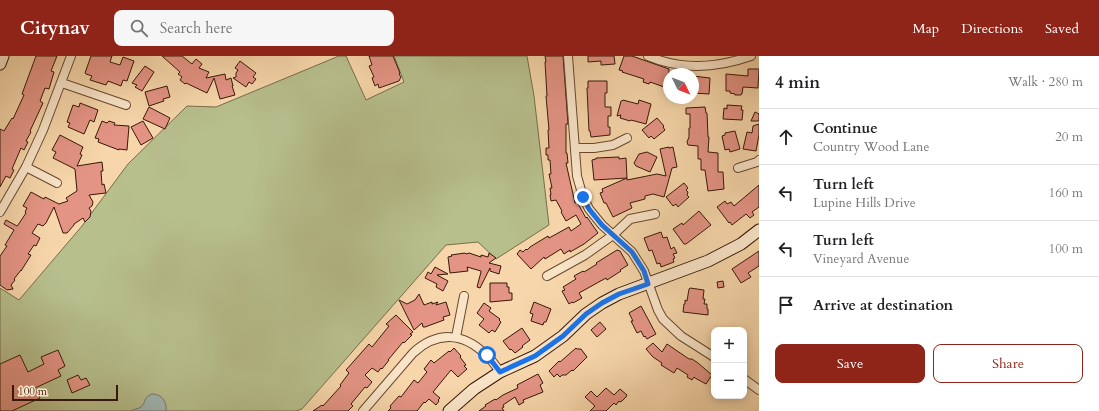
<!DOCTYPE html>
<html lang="en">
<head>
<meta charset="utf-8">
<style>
  body { margin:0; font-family:Cardo,serif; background:#f6f6f6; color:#202124 }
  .controls { position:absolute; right:12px; bottom:12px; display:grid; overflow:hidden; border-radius:8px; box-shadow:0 2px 10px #0003 }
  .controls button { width:36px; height:36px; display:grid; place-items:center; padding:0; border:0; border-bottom:1px solid #e0e0e0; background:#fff; color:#202124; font:20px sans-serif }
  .compass { position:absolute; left:663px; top:12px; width:36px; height:36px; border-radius:50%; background:#fff; box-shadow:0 2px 10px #0003; rotate:133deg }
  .scale { position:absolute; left:12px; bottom:10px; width:106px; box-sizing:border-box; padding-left:4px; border:2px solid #381808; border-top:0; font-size:11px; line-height:14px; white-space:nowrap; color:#381808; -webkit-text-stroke:3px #f9e4c8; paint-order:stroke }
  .stop { position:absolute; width:12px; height:12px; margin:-9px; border:3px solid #1a73e8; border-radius:50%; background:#fff }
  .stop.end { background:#1a73e8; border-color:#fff; box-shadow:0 1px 4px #0008 }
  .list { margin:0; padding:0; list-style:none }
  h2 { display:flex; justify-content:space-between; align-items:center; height:52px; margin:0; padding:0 16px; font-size:17px }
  h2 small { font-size:13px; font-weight:400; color:#757577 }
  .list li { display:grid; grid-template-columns:26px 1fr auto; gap:12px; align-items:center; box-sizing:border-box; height:56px; padding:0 16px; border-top:1px solid #e0e0e0 }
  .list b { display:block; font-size:15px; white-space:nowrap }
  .list p { margin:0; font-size:13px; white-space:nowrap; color:#757577 }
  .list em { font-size:13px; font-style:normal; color:#757577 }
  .actions { display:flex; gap:8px; padding:12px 16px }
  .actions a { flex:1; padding:9px 0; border:1px solid #8f2418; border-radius:8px; text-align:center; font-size:14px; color:#8f2418 }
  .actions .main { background:#8f2418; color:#fff }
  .icon { flex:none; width:22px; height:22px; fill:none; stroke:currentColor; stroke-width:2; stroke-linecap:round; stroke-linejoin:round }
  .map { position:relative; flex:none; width:759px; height:355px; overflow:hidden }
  header { display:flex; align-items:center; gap:24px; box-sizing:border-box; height:56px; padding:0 20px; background:#8f2418; color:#fff }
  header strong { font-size:19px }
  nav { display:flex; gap:22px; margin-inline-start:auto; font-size:14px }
  .search { width:280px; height:36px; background:#f6f6f6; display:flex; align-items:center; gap:10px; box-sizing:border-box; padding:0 14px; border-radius:8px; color:#757577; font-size:15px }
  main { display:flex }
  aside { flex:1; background:#fff }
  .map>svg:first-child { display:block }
  .green { fill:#b7bf8d; stroke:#786c4a }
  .water { fill:#a0b7b2; stroke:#76776e }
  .building { fill:#e49485; stroke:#381808 }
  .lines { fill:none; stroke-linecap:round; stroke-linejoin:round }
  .street-casing { stroke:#684830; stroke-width:10 }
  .secondary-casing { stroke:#381808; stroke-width:13 }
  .street { stroke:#f9e4c8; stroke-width:8 }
  .secondary { stroke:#f9e4c8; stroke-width:11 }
  .route { stroke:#1a73e8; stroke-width:5 }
</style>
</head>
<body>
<header>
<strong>Citynav</strong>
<div class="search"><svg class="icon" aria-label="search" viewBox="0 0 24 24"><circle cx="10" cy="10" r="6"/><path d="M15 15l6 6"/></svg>Search here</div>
<nav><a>Map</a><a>Directions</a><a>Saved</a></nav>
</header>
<main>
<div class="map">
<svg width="759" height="355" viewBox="0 0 759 355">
  <rect width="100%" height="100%" fill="#f6d6aa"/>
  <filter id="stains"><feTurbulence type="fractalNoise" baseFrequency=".005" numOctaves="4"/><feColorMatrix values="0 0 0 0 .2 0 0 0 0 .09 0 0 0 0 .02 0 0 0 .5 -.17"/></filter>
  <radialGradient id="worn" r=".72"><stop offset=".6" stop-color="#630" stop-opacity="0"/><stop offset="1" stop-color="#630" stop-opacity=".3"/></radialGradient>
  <!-- green -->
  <path class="green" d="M339,0H346L366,44L404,26L394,0H527L534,40L549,169L496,203L478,186L446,189L302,353L296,355H0V232L19,244L82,170L128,108L187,50L216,51Z"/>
  <!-- water -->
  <path class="water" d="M152,338C162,338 167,346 166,355H131C134,353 138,353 141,351C146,347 143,341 152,338Z"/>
  <!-- building -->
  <g class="building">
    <path d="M36,0H57L51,15L54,16L49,33L45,32L40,45L43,47L30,75L31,76L26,85L28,86L24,94L21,92L12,113L14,114L10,122L6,120L0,131V73L4,75L12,62L13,63L24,39L22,38Z"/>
    <path d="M91,0H112L110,6L120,9L123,1L134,5L127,25L123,24L121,30L108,25L106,29L90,24L92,20L86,18L85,17Z"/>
    <path d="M162,0H182L192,8L196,3L202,8L199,12L209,16L206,22L225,18L226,24L231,22L233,30H232L235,39L220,43L214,22L207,37L186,27L185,28L180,24L182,21L178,18L180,16Z"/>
    <path d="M369,0H393L400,17L399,18L401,21L399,25L379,32L378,28L375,30L372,22L374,21L369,10L372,9Z"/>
    <path d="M545,0H563L568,68H566V97H567L568,107H566L575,147L577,146L586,162L587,161L589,164L598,177L584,188L570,196V194L564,198L561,193L545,203L544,201L531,213L517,198L520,194L523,196L526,193L527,194L530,191L548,180L549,182L569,171L571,175L581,168L576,159L566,165L561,156L562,155L556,144L551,145L550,139H551L550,132H552L549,118H551L550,104H548V99H546V92H549L548,74H549L546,40H547L545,6H546Z"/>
    <path d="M588,0H614L615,8L601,9V5L588,6Z"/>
    <path d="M624,0H632L669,13V26L667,32L650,26L649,28L643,26L644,23L622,16L623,15L619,14Z"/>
    <path d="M240,5L256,17L253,21L256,23L252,28L249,26L246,31L233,22L236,21V17L238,14L235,12Z"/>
    <path d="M145,10L154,16L142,35L135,31L137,29L132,27Z"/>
    <path d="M748,13H759L758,32L743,31L742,38H741V39H735V38L730,37V35H726V18L748,20Z"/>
    <path d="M693,20L710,22L709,38L693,37Z"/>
    <path d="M588,25H607V37H605V51H611V60H608V71H610V79L591,81L590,75H589L587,32H588Z"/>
    <path d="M167,30L170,41L163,43L164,45L149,50L145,36Z"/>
    <path d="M623,44L638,48L639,44L651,48L646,68L631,64L630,65L620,62L621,59L617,60L621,45H622Z"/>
    <path d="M80,47L98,54L94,66L90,64L84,78L68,71L70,67L67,66L73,49L79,51Z"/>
    <path d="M727,49L742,50L741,54H743L742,64L723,63L724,52L727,53Z"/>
    <path d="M149,51L170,62L165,73L143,63Z"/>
    <path d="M705,51L706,57H707L708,81H709L708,96L718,97V116H723L724,133L708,135L705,114H701V103H698V90L688,89L687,86L689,81V72H690V58H686V52Z"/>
    <path d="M755,56L759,58V65H751Z"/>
    <path d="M657,62L664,70L663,71L665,74L654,83L651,80L649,82L642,74Z"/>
    <path d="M102,65L107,67L109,65L115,67L114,69L129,70L127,94L119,93V94L98,86L99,83L95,82Z"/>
    <path d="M143,65L153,82L141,89L131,71Z"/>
    <path d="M759,68V79L756,95L743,93L747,76L752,77L753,70Z"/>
    <path d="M735,75L740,93L730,96L729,93L725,94L722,80L725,79V77Z"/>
    <path d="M60,79L83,91L80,98L82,99L77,110L102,106L103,115H101L102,129L104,128L106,137L89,139L93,146L92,150L89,152L91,155L90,161L85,166L83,162L74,168V169L67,177H63L54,151L46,167L43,170L38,168L32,177L40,182L36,190L34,189L28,198L31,199L21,215V214L14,223L15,224L11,229L13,233L7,234L0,229V200L7,190L5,189L14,174L4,168L6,164L17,170L18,169L26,157L25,156L27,152L23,150L31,136L44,143L45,141L59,148L68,145L66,142L77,135L75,113L53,102L56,96L52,94Z"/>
    <path d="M669,91V92L673,91L677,111L672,112L664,141L653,138L645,140V143L630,147L632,152L613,161L606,147H604L600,137L603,136L602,133L627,122V124L657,118L666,120L660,93Z"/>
    <path d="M647,96L657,101L650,116L636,110L634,107L639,98Z"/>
    <path d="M619,101V103L626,102L627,122L594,124L592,104L596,103V102Z"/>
    <path d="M684,127L688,132L686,134L688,136L687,139L689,141L678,151L676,148L673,150L666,141Z"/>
    <path d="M759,129V151L752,156L754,159L750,162L746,158L732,169L730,166L729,167L717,151L725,145L727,148L731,146L734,150Z"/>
    <path d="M699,155L711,169L686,188H684L673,173L682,167L683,169Z"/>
    <path d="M661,176L663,182L667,181L671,193L674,191L677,197L673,198L675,202L673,203L674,206L661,211L660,207L657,208L652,194L649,195L644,182Z"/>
    <path d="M617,194L620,195L628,209L620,214L621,215L607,224L606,222L579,237L582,242L573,247L572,246L569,248L562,235L565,234L563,231L576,223L574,220L583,215L584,216L597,208L596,207Z"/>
    <path d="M759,195V210L748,217L751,221L741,227L732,213Z"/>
    <path d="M465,197L466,198L469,197L481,201V199L488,201L489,197L496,202L489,207L501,210L499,218L490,215V212L480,232L477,231L481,216V215L467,211L468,215L450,217L448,201L452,200L451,199Z"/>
    <path d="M435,211L448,218L437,219L448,225L443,235L436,231L437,228L425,222L428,216L431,218Z"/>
    <path d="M723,225L724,231L718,232L717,226Z"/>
    <path d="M490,227H507V231H509V237H512V244L490,246Z"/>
    <path d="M690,232L704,234L703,243H705L704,248H707V253H708V259L683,256L684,248H685V244L687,245L689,233Z"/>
    <path d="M419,238L424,249L432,246V248L438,246L436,249L446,246L450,259L443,261L444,264L425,271H423L422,267L414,274L399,244L407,248L415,244Z"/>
    <path d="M534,246L551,253L546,266H544L543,269L531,265L533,258L530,257Z"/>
    <path d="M484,247L491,252L489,255L500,263L499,264L501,266L495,276L492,274L489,277L479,269L484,263L477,257Z"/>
    <path d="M641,250L656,278L647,283L645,280L644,281L641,275L637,277L631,265H633L629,257Z"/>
    <path d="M396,259L413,276L410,278L412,279L404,287L403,286L388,304H389L382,313L381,312L378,316L372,312L365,319L372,326L367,332L365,331L351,348L353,350L348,355H313L322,349L323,350L341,330L340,329L349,317L346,314L369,288L372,291L389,270L386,268Z"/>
    <path d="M600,266L606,273L597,281L591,274Z"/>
    <path d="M522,272L530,284L522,290L523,291L515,297L511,293L510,294L503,285Z"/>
    <path d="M653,287L662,296L667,288L689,303H692L698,307L712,319L706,328L695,322L694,321L692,324L687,321L688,319L677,312L674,317L661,309L662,307L653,301L646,293Z"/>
    <path d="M454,292L461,300L460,301L466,309L464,310L467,313L458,321L451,314L433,336L440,342L438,344L439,345L436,349L429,343L425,347L424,346L417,355H388L391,352L390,350L399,340L401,341L414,324L418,327L427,316L424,313L431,304L434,307L449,295L450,296Z"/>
    <path d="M576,292L577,293H581L587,301L573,315L572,314L566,319H562L560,321L557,318L554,321L549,315L559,305L560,306Z"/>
    <path d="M58,294L65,310L58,314L61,320L35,332L40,342L12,355H0V308L20,299L28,316L44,308L41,301Z"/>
    <path d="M538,318L543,327L540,329L543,336L523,344L524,346L519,349L515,341L503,349L504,351L502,352L504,355H479L486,350L485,349L495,343L496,344L503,339L518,332L517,329Z"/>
    <path d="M78,319L81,324L86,322L90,329L72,337L67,324Z"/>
    <path d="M606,332L614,339L620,333L627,339L626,341L622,345L620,346L619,345L616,349L614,347L606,355H590L595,350L585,341L591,335L597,341Z"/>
  </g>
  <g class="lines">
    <defs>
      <g id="street">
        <path d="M568,0L577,120L583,141L589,153L602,169L632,196L644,215L658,254L663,263L681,280L714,301"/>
        <path d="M648,0C683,15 717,12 751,0"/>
        <path d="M62,27L126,49"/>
        <path d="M575,92H594L613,89L627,82"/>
        <path d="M26,111L57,127"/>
        <path d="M738,112L757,106L759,104"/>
        <path d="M0,156L26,111L43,74L71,0"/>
        <path d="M547,220L585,199L613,179L630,163L655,158"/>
        <path d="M456,281L464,240"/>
        <path d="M744,323L759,334"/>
        <path d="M363,355L413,297C437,275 463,276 486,299C492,304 496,310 500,316"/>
      </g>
      <g id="secondary">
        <path d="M0,8L3,0"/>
        <path d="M449,355L474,333L500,316L535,300L563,280L586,258L602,247L619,238L708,205L741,188L759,174"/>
      </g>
    </defs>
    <!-- street casing -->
    <use href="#street" class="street-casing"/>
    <!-- secondary casing -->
    <use href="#secondary" class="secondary-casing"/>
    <!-- street -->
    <use href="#street" class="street"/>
    <!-- secondary -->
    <use href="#secondary" class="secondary"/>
  </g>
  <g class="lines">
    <!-- route -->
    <path class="route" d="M487,299L500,316L535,300L563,280L586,258L602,247L619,238L648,228L644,215L632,196L602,169L589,153L583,141"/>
  </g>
  <rect width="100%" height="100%" filter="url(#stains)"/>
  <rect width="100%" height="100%" fill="url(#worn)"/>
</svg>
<div class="controls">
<button>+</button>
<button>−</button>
</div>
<svg class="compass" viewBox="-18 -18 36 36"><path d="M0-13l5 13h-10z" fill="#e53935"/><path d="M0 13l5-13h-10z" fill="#757577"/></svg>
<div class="scale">100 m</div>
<div class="stop" style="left:487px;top:299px"></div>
<div class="stop end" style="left:583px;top:141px"></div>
</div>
<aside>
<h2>4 min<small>Walk · 280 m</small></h2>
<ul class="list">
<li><svg class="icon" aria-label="ahead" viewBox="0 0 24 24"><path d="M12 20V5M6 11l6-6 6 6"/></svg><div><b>Continue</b><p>Country Wood Lane</p></div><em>20 m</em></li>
<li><svg class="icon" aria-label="left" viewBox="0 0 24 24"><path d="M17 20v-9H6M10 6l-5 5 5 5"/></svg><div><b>Turn left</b><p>Lupine Hills Drive</p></div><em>160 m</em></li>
<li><svg class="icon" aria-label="left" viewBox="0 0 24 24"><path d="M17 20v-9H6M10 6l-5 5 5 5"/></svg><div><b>Turn left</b><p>Vineyard Avenue</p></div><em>100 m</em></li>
<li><svg class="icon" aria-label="arrive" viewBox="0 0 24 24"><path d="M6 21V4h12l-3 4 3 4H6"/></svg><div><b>Arrive at destination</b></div></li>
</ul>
<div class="actions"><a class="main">Save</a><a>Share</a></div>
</aside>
</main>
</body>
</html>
